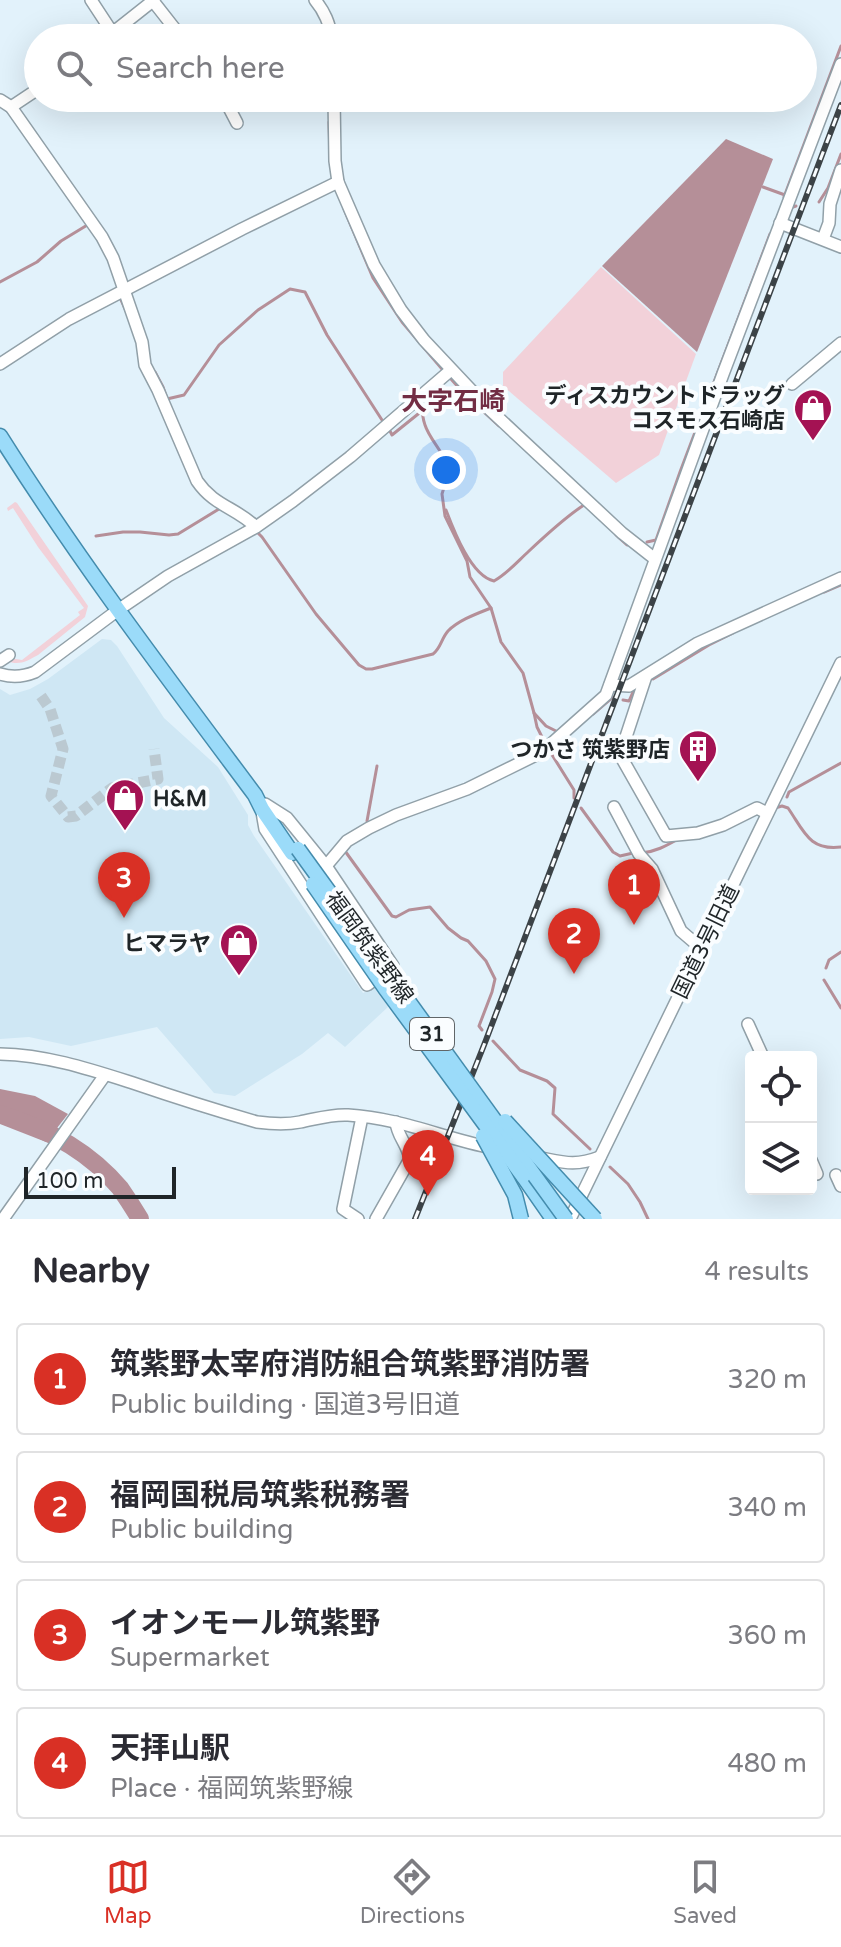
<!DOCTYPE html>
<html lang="en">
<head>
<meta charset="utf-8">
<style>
  body { margin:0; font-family:"Varela Round","Noto Sans JP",sans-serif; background:#f7f7f7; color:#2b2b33 }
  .controls { position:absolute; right:24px; bottom:24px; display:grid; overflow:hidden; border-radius:8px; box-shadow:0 8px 32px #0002 }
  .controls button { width:72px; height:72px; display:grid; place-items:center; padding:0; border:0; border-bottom:2px solid #e1e1e2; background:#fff; color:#2b2b33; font:40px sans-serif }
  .scale { position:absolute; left:24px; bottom:20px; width:152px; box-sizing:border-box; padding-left:8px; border:4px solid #1f2528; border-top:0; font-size:22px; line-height:28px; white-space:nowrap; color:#1f2528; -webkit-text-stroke:6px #fafdff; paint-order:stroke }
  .you { position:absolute; left:446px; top:470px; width:28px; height:28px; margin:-20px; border:6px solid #fff; border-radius:50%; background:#1a73e8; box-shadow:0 0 0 12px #1a73e833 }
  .badge { display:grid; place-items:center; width:52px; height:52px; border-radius:50%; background:#d93025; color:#fff; font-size:26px; font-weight:700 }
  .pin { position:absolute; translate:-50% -66px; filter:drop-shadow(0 2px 4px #0008) }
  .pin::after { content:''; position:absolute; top:42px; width:28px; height:24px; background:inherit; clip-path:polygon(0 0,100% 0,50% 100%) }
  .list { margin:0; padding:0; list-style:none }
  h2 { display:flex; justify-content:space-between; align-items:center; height:104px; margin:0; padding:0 32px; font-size:34px }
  h2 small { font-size:26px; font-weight:400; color:#7c7c81 }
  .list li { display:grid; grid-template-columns:52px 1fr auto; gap:24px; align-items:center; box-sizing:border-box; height:112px; margin:0 16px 16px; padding:0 16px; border:2px solid #e1e1e2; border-radius:8px }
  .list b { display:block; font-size:30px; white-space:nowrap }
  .list p { margin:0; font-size:26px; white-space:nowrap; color:#7c7c81 }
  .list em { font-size:26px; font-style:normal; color:#7c7c81 }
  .icon { flex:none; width:44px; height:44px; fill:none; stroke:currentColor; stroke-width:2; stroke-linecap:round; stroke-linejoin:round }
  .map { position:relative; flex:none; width:841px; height:1219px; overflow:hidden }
  .search { position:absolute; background:#fff; box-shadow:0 8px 32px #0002; left:24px; right:24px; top:24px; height:88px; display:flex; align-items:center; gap:20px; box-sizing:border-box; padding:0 28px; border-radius:44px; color:#7c7c81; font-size:30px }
  .sheet { height:616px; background:#fff }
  nav { display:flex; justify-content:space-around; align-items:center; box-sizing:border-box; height:112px; border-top:2px solid #e1e1e2; background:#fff; font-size:22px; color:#7c7c81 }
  nav a { display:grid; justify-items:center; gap:4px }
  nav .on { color:#d93025 }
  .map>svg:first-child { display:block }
  .built { fill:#cfe7f4 }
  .green { fill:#f2d1d9 }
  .water { fill:#b58f98 }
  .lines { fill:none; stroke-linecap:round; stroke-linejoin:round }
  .stream { stroke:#b58f98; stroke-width:3 }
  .river { stroke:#b58f98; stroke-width:18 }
  .minor-tunnel { stroke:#bbc9d1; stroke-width:11; stroke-dasharray:11 5.5; stroke-linecap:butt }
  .minor-casing { stroke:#91a0a8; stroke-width:14 }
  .major-casing { stroke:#448cad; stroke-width:17 }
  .minor { stroke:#fff; stroke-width:11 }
  .major { stroke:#9bdbf9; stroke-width:14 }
  .rail-casing { stroke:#3c4347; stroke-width:6 }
  .rail { stroke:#fafdff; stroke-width:3; stroke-dasharray:9; stroke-linecap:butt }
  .major-bridge-casing { stroke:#448cad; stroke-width:17; stroke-linecap:butt }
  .major-bridge { stroke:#9bdbf9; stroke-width:14 }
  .labels { text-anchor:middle; stroke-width:8; stroke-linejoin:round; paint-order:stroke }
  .shield { fill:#fafdff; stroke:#616668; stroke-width:2 }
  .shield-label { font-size:20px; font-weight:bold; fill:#1f2528 }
  .poi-label { font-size:22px; font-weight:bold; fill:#1f2528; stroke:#fafdff; text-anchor:end }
  .street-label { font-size:22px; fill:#1f2528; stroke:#fafdff }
  .quarter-label { font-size:26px; font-weight:bold; fill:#722d44; stroke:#fafdff }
</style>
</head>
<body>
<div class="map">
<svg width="841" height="1219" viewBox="0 0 841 1219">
  <rect width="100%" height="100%" fill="#e2f2fb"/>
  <!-- built -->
  <path class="built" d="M102,639L111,640L117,646L164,718L218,767L248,815V825L254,836L363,993L376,987L388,1007L345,1047L328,1033L302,1054L235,1096L214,1093L157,1027L71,1046L29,1037L0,1039V689L10,695L30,689L48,679Z"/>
  <!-- green -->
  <g class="green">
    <path d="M601,267L696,354L659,455L616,483L503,386V372Z"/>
    <path d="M15,502L17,503L88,606L85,617L38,655C27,661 19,666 7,661L10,658L22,660L80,615L78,612L84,608L38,547L13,508L8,511L7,508Z"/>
  </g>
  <!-- water -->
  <g class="water">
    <path d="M726,139L773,159L697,352L602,266Z"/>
    <path d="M0,1089L35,1096L68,1114L46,1142L0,1124Z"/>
  </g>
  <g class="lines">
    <!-- stream -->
    <g class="stream">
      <path d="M329,122L330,154"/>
      <path d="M763,187L785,195"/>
      <path d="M784,197L841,46"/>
      <path d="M819,202L828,188L841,154"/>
      <path d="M793,207L796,206"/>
      <path d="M344,209L373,278L402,322L442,369"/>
      <path d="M0,282L37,262L61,241L89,224L90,226"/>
      <path d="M121,300L126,311"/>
      <path d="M155,372L163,387L167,399L184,395L219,345L258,310L290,289L305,292L327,335L382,420"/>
      <path d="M451,379L459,388"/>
      <path d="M422,411C423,416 423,420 425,425C431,444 456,463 448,485L445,484L442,494L445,516L467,561L470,577L491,608L501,642L523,673L534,713L546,726L558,732"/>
      <path d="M390,431L392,435L433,402L460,390L499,426"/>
      <path d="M446,510C454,531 471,576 494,581C508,573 517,562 529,551C546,535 564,518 584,505"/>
      <path d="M256,531L262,537L316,614L359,665L366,669H372L433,654C441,648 441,639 448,631C459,620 476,614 491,608"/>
      <path d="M616,535L627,545"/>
      <path d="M96,536L123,532H140L169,535L178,534L219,509"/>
      <path d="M647,542L656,540L680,472L770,234"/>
      <path d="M824,592L841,585"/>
      <path d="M653,679L709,645L733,633"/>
      <path d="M623,700L629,701L633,692"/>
      <path d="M534,713L537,727L545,743"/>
      <path d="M593,714L613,697"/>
      <path d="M549,750L574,790V798"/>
      <path d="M787,797L789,792L841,763"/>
      <path d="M581,808L613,852L620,856L633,853"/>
      <path d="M775,808L782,806L788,808C804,831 809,851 841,847"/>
      <path d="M367,821L377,766"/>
      <path d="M348,848L345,851L392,916L396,917L409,910L430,907L448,928L461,938L468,941L486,961L495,979L492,992L479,1026L482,1030"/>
      <path d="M641,853C655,852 666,846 678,839"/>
      <path d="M826,968L829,960L841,952"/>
      <path d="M824,980L841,1008"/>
      <path d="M493,1041L520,1070L547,1081L555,1088L553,1114L590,1149"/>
      <path d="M610,1167L628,1184L640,1202L648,1219"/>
    </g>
    <!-- river -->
    <path class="river" d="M0,1114C46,1128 89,1151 120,1188C127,1198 134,1209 140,1219"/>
    <!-- minor-tunnel -->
    <path class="minor-tunnel" d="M41,696L50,709L63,749L51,796L68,817L76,816L112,788L158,779L154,749"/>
    <defs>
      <g id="minor">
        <path d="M91,0L112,32"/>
        <path d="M315,0C325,12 329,23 332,38"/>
        <path d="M153,1L182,38"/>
        <path d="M106,38L154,0"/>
        <path d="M224,98L237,123"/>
        <path d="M334,98L335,161L338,182L374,265L401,310L424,340L488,408L622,533L655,559"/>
        <path d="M0,100L11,107L102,237L113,258L142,342L145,365L158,390L197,481C214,506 235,507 256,527"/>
        <path d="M11,107L38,89"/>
        <path d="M780,223L841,247"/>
        <path d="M823,239L829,223L830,204L841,170"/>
        <path d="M0,364L69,319L242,229L338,182"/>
        <path d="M792,384L841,343"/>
        <path d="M0,661L9,655"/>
        <path d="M0,674C13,678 23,677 35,672L118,610L168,576L256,527L293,501L350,457L451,370"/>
        <path d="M646,676L620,755L666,836L698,833L723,825L757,808L767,813"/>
        <path d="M610,685L629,686L698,643L841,578"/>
        <path d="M614,807L639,854L652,869L681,931L702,949"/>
        <path d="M262,812L265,829L367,985L393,966L326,866L287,818L265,804"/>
        <path d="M326,866L347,841L369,828L396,815L467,789L542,752L606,695L723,374L841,64"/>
        <path d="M748,1024L763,1057"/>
        <path d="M0,1054C47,1055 89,1069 133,1083C174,1097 215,1110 257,1122C272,1124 285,1125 300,1122C316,1119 331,1114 348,1115C400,1118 443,1138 492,1148"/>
        <path d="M536,1157C563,1162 574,1167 600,1157"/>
        <path d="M811,1160L817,1174"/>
        <path d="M836,1175L841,1186"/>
        <path d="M3,1219L105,1075"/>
        <path d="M358,1219L343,1209L362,1117"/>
        <path d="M376,1219L410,1159C408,1145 397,1136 396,1122"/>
        <path d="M570,1219L841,663"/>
      </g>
      <g id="major">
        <path d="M0,436C78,560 167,677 255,795L262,809L292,853"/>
        <path d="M523,1176L553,1219"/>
      </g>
    </defs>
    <!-- minor casing -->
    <use href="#minor" class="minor-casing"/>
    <!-- major casing -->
    <use href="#major" class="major-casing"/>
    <!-- minor -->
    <use href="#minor" class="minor"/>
    <!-- major -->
    <use href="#major" class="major"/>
    <defs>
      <path id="rail" d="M415,1219L486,1040L841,105"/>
    </defs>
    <!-- rail casing -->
    <use href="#rail" class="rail-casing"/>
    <!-- rail -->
    <use href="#rail" class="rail"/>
    <defs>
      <g id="major-bridge">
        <path d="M298,849L566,1219"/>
        <path d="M313,884L385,988L523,1176"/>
        <path d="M505,1121L595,1219"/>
        <path d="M483,1136L515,1195L521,1219"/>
      </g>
    </defs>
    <!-- major-bridge casing -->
    <use href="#major-bridge" class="major-bridge-casing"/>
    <!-- major-bridge -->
    <use href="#major-bridge" class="major-bridge"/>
  </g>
  <!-- icons -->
  <defs>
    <symbol id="shop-pin" viewBox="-11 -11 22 30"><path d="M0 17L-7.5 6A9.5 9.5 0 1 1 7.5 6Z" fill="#a41253" stroke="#fafdff"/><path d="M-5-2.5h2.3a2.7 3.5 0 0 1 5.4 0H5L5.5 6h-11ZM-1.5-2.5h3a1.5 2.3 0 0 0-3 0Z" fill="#fff"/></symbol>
    <symbol id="building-pin" viewBox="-11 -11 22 30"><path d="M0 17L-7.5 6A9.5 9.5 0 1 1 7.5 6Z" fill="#a41253" stroke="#fafdff"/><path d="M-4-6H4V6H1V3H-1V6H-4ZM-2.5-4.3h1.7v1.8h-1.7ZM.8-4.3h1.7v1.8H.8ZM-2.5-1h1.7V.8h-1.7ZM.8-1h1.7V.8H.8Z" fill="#fff"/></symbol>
  </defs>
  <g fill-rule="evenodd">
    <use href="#shop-pin" x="791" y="386" width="44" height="60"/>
    <use href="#building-pin" x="676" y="727" width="44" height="60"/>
    <use href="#shop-pin" x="103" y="776" width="44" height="60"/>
    <use href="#shop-pin" x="217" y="921" width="44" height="60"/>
  </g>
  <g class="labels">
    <!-- shield labels -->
    <rect class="shield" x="410" y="1018" width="44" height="32" rx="6"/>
    <g class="shield-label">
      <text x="432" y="1041">31</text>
    </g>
    <!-- poi labels -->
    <g class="poi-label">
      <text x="785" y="403">ディスカウントドラッグ<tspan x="785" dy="25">コスモス石崎店</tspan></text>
      <text x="670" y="757">つかさ 筑紫野店</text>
      <text x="153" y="806" text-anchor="start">H&amp;M</text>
      <text x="211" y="951">ヒマラヤ</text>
    </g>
    <!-- street labels -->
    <g class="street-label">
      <text transform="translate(705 941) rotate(-64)" y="8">国道3号旧道</text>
      <text transform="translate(370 947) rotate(54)" y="8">福岡筑紫野線</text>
    </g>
    <!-- quarter labels -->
    <g class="quarter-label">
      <text x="453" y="410">大字石崎</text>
    </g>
  </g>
</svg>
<div class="controls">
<button><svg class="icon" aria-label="locate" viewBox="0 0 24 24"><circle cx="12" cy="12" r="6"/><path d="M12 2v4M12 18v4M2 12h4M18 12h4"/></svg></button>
<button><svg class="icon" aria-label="layers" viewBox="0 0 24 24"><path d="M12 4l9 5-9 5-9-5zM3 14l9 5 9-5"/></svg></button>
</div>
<div class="scale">100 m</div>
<div class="you"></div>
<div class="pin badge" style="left:634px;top:925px">1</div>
<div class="pin badge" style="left:574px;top:974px">2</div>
<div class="pin badge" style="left:124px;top:918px">3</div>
<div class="pin badge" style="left:428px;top:1196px">4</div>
<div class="search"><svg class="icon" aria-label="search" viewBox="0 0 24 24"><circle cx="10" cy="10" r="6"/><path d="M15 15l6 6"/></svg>Search here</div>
</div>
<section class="sheet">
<h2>Nearby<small>4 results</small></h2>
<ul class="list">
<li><span class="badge">1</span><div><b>筑紫野太宰府消防組合筑紫野消防署</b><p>Public building · 国道3号旧道</p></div><em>320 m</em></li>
<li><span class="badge">2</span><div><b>福岡国税局筑紫税務署</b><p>Public building</p></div><em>340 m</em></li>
<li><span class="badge">3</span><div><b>イオンモール筑紫野</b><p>Supermarket</p></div><em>360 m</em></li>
<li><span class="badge">4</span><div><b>天拝山駅</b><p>Place · 福岡筑紫野線</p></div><em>480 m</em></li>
</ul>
</section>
<nav>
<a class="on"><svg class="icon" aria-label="map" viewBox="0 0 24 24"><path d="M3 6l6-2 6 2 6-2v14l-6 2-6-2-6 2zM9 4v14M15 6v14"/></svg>Map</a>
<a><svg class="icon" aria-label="directions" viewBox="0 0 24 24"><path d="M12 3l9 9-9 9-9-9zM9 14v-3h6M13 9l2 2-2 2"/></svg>Directions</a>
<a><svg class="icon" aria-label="saved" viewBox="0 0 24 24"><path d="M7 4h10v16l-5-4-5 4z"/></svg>Saved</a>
</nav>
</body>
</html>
